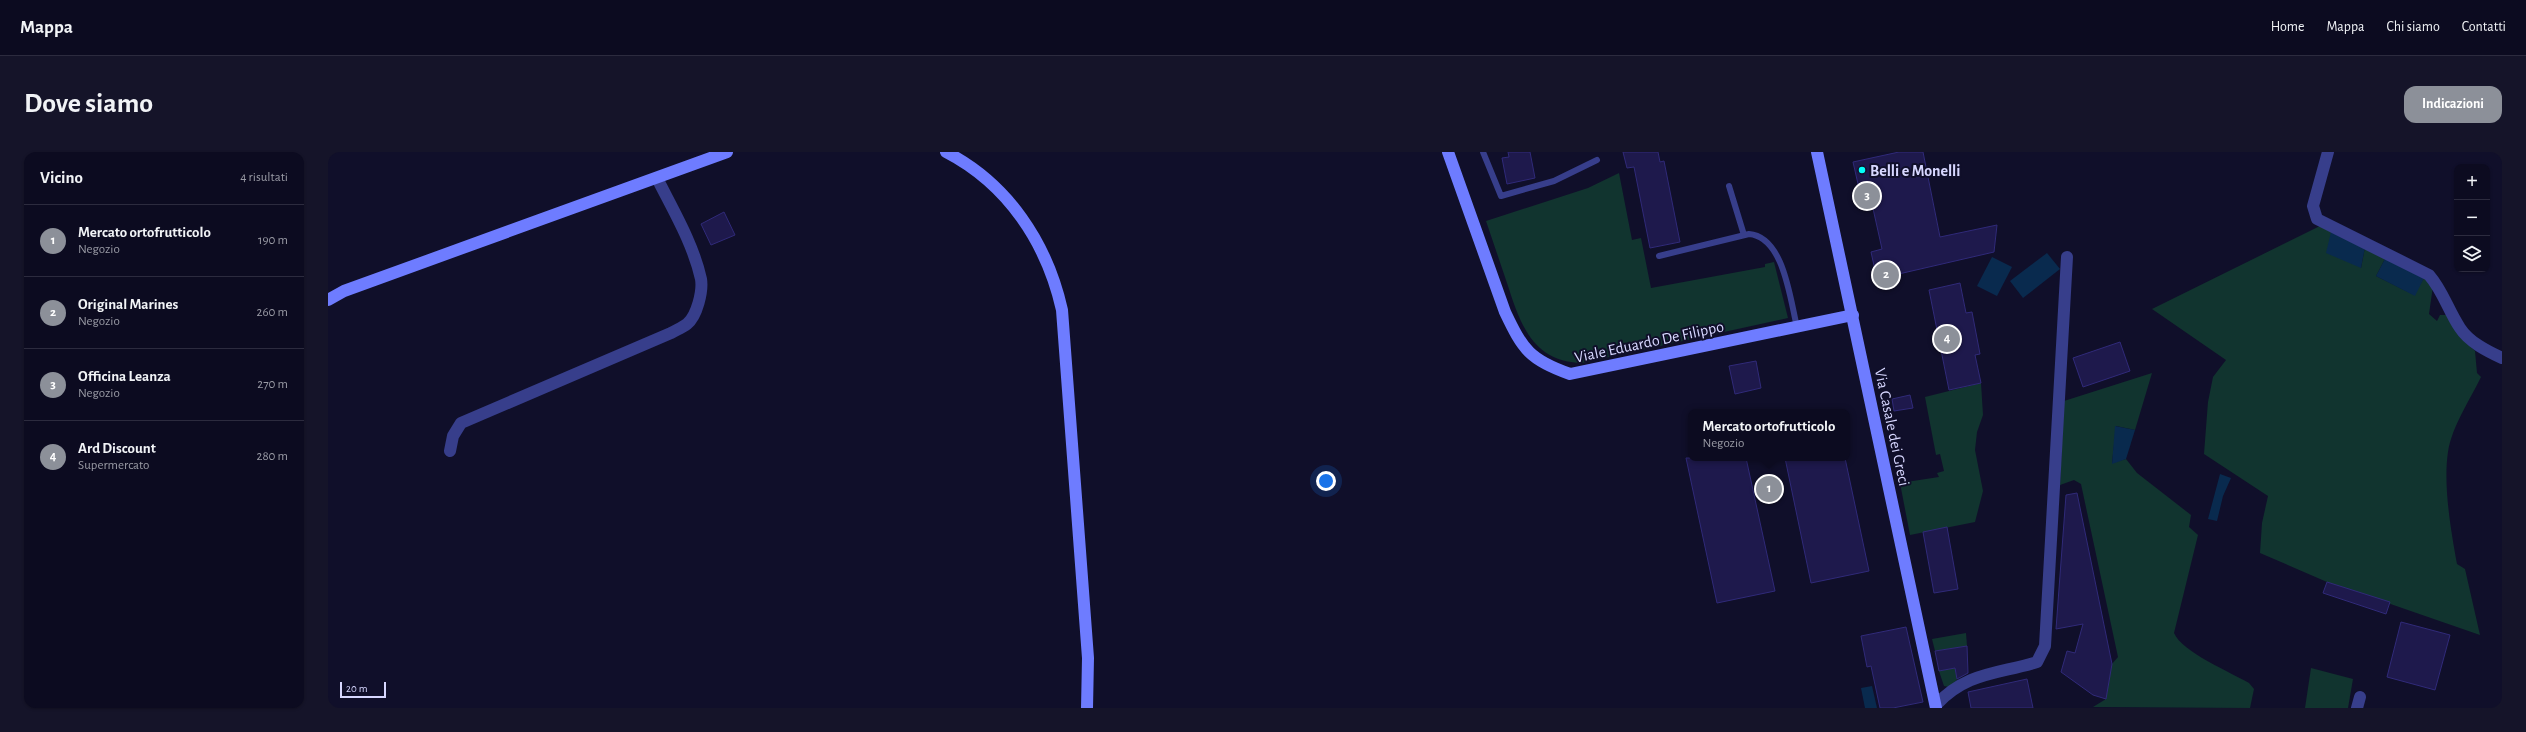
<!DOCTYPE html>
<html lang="it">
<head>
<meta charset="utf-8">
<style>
  body { margin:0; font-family:"Alegreya Sans",sans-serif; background:#151429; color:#f1f3f6 }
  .controls { position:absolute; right:12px; top:12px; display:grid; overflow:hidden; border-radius:8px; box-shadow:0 1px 3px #0004 }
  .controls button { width:36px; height:36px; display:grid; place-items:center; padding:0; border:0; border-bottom:1px solid #2c2b3e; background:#0c0b20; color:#f1f3f6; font:20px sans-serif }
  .scale { position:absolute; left:12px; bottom:10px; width:46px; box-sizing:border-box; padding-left:4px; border:2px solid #d7d7ff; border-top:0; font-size:11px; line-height:14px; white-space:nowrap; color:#d7d7ff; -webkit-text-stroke:3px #100f2a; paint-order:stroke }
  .you { position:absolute; left:998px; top:329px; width:14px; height:14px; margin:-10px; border:3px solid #fff; border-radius:50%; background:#1a73e8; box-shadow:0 0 0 6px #1a73e833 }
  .badge { display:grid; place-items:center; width:26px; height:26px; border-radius:50%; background:#8c9099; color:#fff; font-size:13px; font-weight:700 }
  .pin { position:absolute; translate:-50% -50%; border:2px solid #fff; box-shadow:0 1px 4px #0006 }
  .popup { position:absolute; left:1360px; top:257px; width:162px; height:52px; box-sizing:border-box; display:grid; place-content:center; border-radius:8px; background:#0c0b20; filter:drop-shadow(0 1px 3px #0005); font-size:13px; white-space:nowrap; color:#9a9ba5 }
  .popup b { font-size:15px; color:#f1f3f6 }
  .popup::after { content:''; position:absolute; left:50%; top:100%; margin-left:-8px; border:8px solid transparent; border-top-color:#0c0b20 }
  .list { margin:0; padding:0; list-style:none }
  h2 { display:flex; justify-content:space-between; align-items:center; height:52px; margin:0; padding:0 16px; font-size:17px }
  h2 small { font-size:13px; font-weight:400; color:#9a9ba5 }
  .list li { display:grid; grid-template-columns:26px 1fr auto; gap:12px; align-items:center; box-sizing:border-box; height:72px; padding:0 16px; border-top:1px solid #2c2b3e }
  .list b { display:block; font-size:15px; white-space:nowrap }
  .list p { margin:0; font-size:13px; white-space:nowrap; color:#9a9ba5 }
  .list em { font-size:13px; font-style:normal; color:#9a9ba5 }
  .icon { flex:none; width:22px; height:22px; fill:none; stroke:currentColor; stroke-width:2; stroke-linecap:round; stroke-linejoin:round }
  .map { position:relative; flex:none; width:2174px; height:556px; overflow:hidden; border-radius:12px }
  header { display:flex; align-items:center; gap:24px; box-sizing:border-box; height:56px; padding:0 20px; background:#0c0b20; border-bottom:1px solid #2c2b3e }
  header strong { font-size:19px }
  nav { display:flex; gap:22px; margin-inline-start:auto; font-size:14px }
  .intro { display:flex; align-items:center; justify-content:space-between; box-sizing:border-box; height:96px; padding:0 24px }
  h1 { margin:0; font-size:28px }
  .button { padding:10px 18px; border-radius:12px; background:#8c9099; color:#fff; font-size:14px; font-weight:700 }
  main { display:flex; gap:24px; padding:0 24px }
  aside { flex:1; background:#0c0b20; border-radius:12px; box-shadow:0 1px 3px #0004 }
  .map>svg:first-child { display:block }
  .green { fill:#11342f }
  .water { fill:#092a4e }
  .building { fill:#1e194c; stroke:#302a79 }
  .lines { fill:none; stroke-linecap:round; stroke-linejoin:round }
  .lane { stroke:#373e8b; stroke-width:6 }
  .street { stroke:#373e8b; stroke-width:12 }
  .secondary { stroke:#6e7cff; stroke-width:12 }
  .poi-dot { fill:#03fffb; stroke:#100f2a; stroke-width:1.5 }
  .labels { text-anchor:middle; stroke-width:4; stroke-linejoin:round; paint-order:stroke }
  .poi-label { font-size:16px; font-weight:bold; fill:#d7d7ff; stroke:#100f2a; text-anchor:start }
  .street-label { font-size:16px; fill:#d7d7ff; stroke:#100f2a }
</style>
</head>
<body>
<header>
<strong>Mappa</strong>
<nav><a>Home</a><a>Mappa</a><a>Chi siamo</a><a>Contatti</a></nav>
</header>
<div class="intro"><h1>Dove siamo</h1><a class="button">Indicazioni</a></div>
<main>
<aside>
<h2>Vicino<small>4 risultati</small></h2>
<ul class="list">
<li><span class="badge">1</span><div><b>Mercato ortofrutticolo</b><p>Negozio</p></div><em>190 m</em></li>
<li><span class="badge">2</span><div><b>Original Marines</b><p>Negozio</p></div><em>260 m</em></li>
<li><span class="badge">3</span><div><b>Officina Leanza</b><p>Negozio</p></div><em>270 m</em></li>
<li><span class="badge">4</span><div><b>Ard Discount</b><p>Supermercato</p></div><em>280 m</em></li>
</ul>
</aside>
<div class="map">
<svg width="2174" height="556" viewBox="0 0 2174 556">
  <rect width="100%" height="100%" fill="#100f2a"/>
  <!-- green -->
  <g class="green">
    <path d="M1291,21L1304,88L1313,86L1323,136L1437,115V112L1446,110L1460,166L1254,211C1204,210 1192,171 1179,131C1172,110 1165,90 1158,69L1260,36Z"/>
    <path d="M1992,74L2003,80L2033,116L2037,95L2058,105L2048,124L2086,143L2097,124L2105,134L2101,162L2109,169L2112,163H2118L2128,179L2147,199L2149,221L2153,225C2142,248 2124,274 2120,300C2115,333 2123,379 2129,412L2137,417L2152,483L1999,430L1932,401L1934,371L1940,344L1876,302L1880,250L1885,225L1898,208L1824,157Z"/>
    <path d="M1824,221L1807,278L1788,274L1784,311L1798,307L1809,321L1863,363L1861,375L1870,383L1846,481C1854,500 1902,520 1921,531L1926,537L1922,556L1765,555L1778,547L1784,512L1790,505L1753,332L1746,328L1732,333L1736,249Z"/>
    <path d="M1653,231L1655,263L1649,280L1647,298L1655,339L1647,370L1582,383L1572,331L1611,325L1609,321L1616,319L1612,302L1608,303L1597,245Z"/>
    <path d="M1638,481L1639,494L1607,499L1604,487Z"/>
    <path d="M1627,516L1629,528L1621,535L1616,534L1611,519Z"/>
    <path d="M1983,516L2025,527L2020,556H1977Z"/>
  </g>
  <!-- water -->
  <g class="water">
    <path d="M2003,80L2037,95L2033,116L1998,101Z"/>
    <path d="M1719,101L1732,117L1695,146L1682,129Z"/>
    <path d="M1664,105L1684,115L1669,144L1649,134Z"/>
    <path d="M2058,105L2097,124L2087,144L2048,124Z"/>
    <path d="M1787,274L1807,278L1798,307L1784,312Z"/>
    <path d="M1892,322L1903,326L1895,344L1889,369L1880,367Z"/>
    <path d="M1544,534L1549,556H1537L1533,536Z"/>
  </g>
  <!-- building -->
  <g class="building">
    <path d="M1180,0H1202L1207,26L1179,32L1174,6L1181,5Z"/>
    <path d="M1295,0H1330L1332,10L1336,9L1352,90L1322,96L1306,15L1299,16Z"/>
    <path d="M1571,0H1595L1612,85L1669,73L1666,100L1549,127L1543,100L1554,97L1544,52L1535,54L1525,10Z"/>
    <path d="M396,60L407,83L383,93L373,72Z"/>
    <path d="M1632,131L1638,161L1644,160L1652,202L1647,203L1653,231L1621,238L1601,138Z"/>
    <path d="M1792,190L1802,219L1755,235L1745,206Z"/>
    <path d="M1428,209L1433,236L1407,242L1401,214Z"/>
    <path d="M1582,243L1585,256L1566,259L1564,247Z"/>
    <path d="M1358,306H1418L1447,439L1389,451Z"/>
    <path d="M1457,306H1517L1541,419L1483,431Z"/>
    <path d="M1749,341L1784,512L1778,547L1765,543L1733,520L1739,499L1747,501L1755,472L1728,477L1738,343Z"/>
    <path d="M1619,375L1630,437L1606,441L1595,380Z"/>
    <path d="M1999,430L2062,450L2058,462L1995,441Z"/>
    <path d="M2073,470L2122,483L2107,538L2059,525Z"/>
    <path d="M1578,475L1595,550L1565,556H1552L1543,514L1539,515L1533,484Z"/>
    <path d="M1639,494L1640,521L1629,527L1627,516L1611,519L1607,499Z"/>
    <path d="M1699,527L1705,556H1643L1640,540Z"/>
  </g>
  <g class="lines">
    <!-- lane -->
    <g class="lane">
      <path d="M1155,0L1173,44L1226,29L1269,8"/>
      <path d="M1401,34L1416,83"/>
      <path d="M1331,104L1421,82C1456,85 1462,147 1469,175"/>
    </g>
    <!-- street -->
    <g class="street">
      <path d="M2000,0L1985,54L1989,67L2101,123C2115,139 2120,158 2132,176C2141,190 2159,199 2174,206"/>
      <path d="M122,299L125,284L133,271L343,181C348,178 354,176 359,172C369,164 375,139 373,127C365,91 345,58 329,26"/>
      <path d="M1608,553C1638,520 1670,522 1709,510L1717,494L1739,105"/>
      <path d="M2029,556L2032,545"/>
    </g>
    <!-- secondary -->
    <g class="secondary">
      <path d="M618,0C680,32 719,91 734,158L760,506L759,556"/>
      <path d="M1120,0L1177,160C1195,198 1202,208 1242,222L1525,163"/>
      <path d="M1489,0L1608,556"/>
      <path d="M0,148L16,139L399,0"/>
    </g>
  </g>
  <!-- markers -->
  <circle class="poi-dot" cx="1534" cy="18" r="4"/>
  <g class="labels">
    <!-- poi labels -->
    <g class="poi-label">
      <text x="1542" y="24">Belli e Monelli</text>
    </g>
    <!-- street labels -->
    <g class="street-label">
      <text transform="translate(1321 189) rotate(-12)" y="6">Viale Eduardo De Filippo</text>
      <text transform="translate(1565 275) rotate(78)" y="6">Via Casale dei Greci</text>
    </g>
  </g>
</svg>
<div class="controls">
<button>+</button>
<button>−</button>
<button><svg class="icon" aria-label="layers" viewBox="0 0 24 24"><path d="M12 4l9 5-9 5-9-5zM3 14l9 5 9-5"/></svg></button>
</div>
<div class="scale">20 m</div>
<div class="you"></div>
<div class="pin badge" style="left:1441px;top:337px">1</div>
<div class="popup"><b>Mercato ortofrutticolo</b>Negozio</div>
<div class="pin badge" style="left:1558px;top:123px">2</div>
<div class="pin badge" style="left:1539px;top:44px">3</div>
<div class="pin badge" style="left:1619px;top:187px">4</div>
</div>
</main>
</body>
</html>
